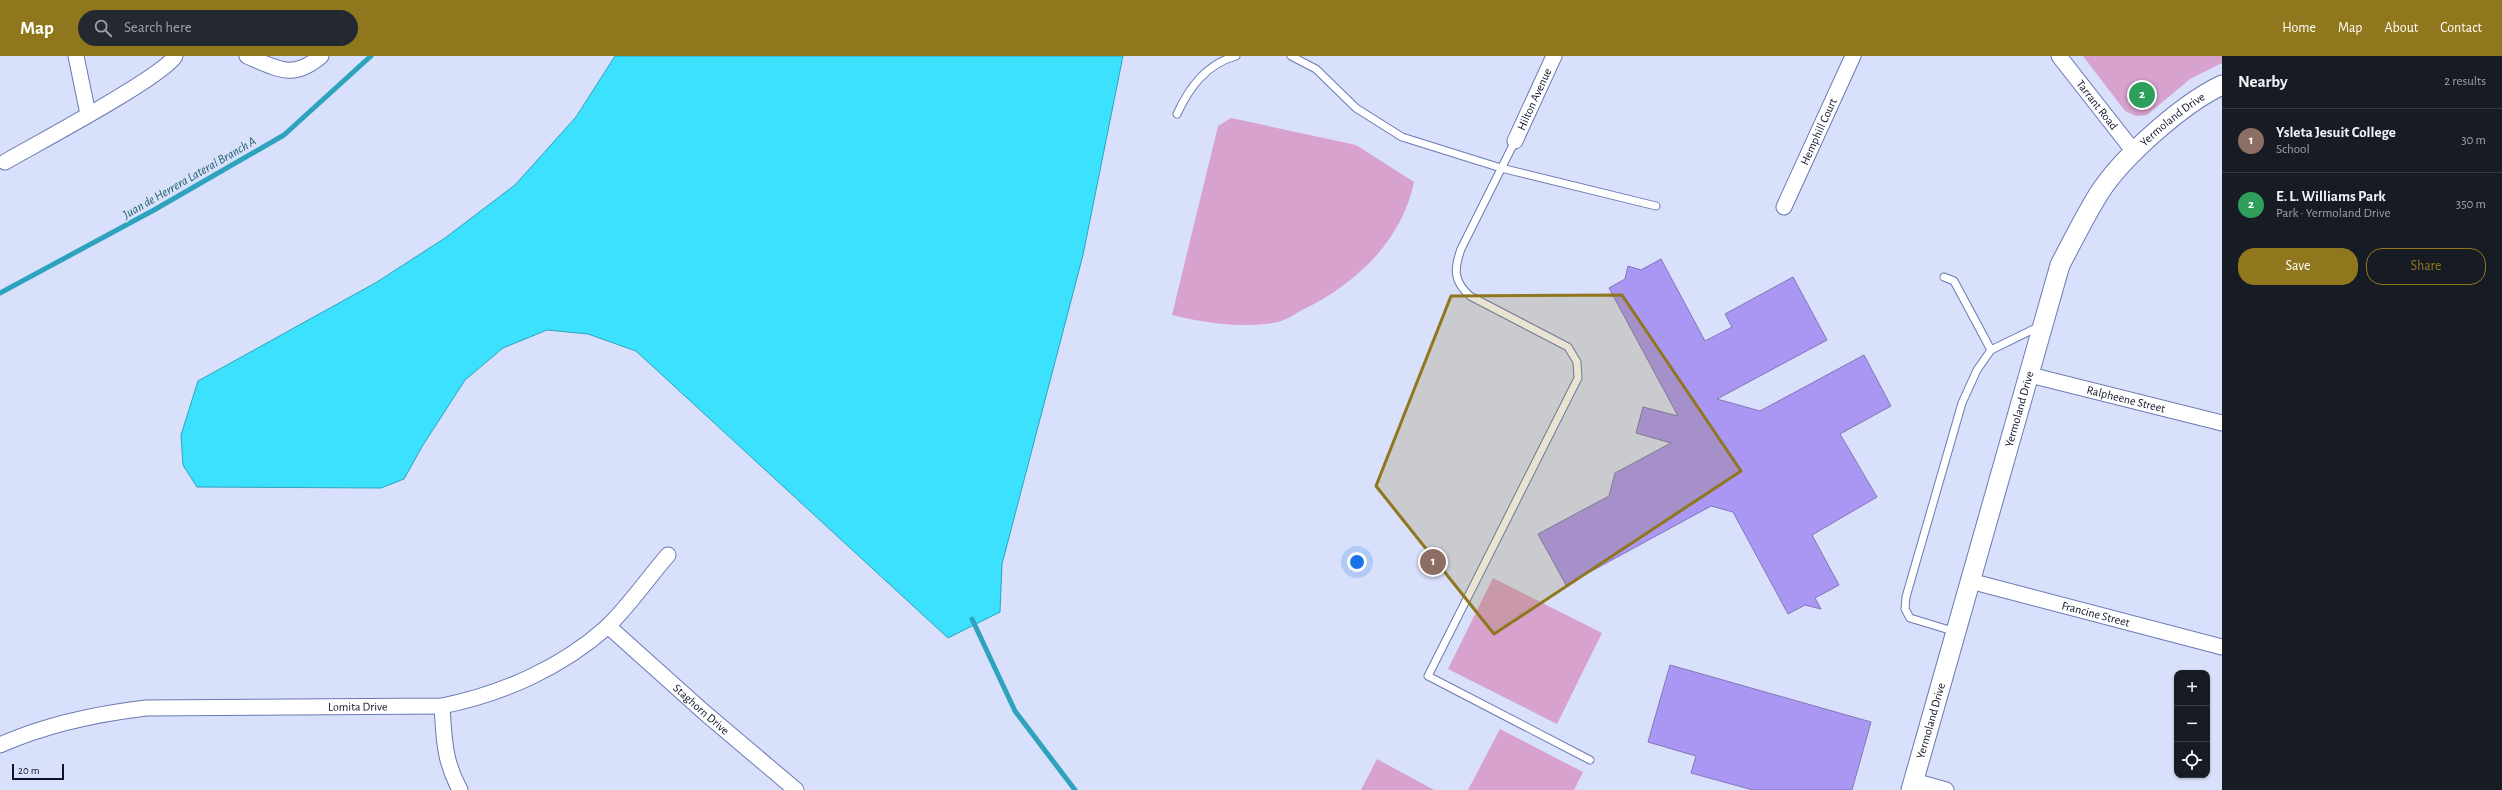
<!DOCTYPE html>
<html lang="en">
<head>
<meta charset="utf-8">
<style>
  body { margin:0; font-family:"Alegreya Sans",sans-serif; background:#242831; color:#f1f3f6 }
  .controls { position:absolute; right:12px; bottom:12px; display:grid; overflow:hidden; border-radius:8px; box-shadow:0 1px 3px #0004 }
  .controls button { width:36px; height:36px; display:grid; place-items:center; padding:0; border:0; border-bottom:1px solid #363941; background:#171b24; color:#f1f3f6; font:20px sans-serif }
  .scale { position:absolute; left:12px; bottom:10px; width:52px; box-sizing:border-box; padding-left:4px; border:2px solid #0e132a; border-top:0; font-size:11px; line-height:14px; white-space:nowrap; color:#0e132a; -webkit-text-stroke:3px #d8e0fb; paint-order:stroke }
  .you { position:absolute; left:1357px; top:506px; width:14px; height:14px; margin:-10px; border:3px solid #fff; border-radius:50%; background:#1a73e8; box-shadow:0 0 0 6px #1a73e833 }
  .badge { display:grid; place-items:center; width:26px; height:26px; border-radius:50%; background:#90761c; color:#fff; font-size:13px; font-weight:700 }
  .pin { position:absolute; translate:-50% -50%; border:2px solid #fff; box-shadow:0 1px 4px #0006 }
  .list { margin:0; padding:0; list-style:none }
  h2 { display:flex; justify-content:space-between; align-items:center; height:52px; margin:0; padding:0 16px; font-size:17px }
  h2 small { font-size:13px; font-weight:400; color:#9ea1a6 }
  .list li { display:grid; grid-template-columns:26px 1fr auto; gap:12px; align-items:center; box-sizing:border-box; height:64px; padding:0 16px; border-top:1px solid #363941 }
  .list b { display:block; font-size:15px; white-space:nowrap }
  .list p { margin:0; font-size:13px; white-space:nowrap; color:#9ea1a6 }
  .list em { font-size:13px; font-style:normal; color:#9ea1a6 }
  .actions { display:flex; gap:8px; padding:12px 16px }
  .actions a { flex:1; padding:9px 0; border:1px solid #90761c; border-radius:16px; text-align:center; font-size:14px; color:#90761c }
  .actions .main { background:#90761c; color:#fff }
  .icon { flex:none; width:22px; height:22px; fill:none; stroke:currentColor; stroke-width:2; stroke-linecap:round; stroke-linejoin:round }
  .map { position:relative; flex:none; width:2222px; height:734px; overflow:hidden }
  header { display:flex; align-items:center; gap:24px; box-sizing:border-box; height:56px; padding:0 20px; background:#90761c; color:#fff }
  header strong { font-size:19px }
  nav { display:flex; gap:22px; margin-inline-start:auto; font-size:14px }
  .search { width:280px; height:36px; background:#242831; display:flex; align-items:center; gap:10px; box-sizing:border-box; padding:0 14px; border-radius:22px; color:#9ea1a6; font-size:15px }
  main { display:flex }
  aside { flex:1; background:#171b24 }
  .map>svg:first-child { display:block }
  .green { fill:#d7a2ce }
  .water { fill:#3be1fd; stroke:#2ea3be }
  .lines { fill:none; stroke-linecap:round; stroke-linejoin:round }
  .stream { stroke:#2ea3be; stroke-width:5 }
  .building { fill:#aa97f4; stroke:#8276b4 }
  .service-casing { stroke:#6979b4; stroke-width:9 }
  .minor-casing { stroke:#6979b4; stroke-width:17 }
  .tertiary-casing { stroke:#6979b4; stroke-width:21 }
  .service { stroke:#fff; stroke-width:7 }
  .minor { stroke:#fff; stroke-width:15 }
  .tertiary { stroke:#fff; stroke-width:19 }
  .marked { fill:#90761c; fill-opacity:0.2; stroke:#90761c; stroke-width:3; stroke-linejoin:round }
  .labels { text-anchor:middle; stroke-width:4; stroke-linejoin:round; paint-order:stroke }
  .street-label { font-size:12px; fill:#0e132a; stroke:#d8e0fb }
  .water-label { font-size:13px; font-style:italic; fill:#21616c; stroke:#d8e0fb }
</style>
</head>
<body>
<header>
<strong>Map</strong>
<div class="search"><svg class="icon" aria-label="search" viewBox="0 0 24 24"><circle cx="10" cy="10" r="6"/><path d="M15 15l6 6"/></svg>Search here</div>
<nav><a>Home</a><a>Map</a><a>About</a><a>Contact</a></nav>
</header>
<main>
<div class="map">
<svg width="2222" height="734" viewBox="0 0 2222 734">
  <rect width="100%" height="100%" fill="#d8e0fb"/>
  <!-- green -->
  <g class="green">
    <path d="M2083,0H2222V7L2190,23L2147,59L2136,60L2125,55Z"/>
    <path d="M1231,62L1356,89L1414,126C1402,185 1355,229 1302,254C1295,258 1286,264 1278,266C1244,273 1204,267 1172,259L1218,70Z"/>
    <path d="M1493,522L1602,577L1557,668L1448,613Z"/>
    <path d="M1500,673L1583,716L1574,734H1468Z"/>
    <path d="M1377,703L1434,734H1361Z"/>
  </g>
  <!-- water -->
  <path class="water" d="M615,0H1123L1083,199L1002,508L1000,556L948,582L636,295L588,278L547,274L503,292L465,324L423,389L404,423L381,432L197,431L183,409L181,379L198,325L377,226L445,182L515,129L576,61Z"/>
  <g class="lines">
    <!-- stream -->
    <g class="stream">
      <path d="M0,237L154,154L284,79L371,0"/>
      <path d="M972,563L1015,655L1075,734"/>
    </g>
  </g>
  <!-- building -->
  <g class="building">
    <path d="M1661,203L1705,285L1732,271L1725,258L1793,221L1827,284L1717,343L1760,355L1864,299L1891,350L1840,378L1877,441L1812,479L1839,529L1815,542L1821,553L1805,549L1788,558L1733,456L1711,450L1566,529L1538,478L1609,440L1615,417L1671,387L1636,377L1643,351L1678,360L1609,232L1625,223L1628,210L1641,214Z"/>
    <path d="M1670,609L1871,666L1852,734H1753L1691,717L1696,700L1648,686Z"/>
  </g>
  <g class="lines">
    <defs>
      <g id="service">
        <path d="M1291,0L1316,13L1356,52L1402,81L1501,112L1656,150"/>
        <path d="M1177,58C1189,32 1206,8 1236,0"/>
        <path d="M1515,85L1461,193C1454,213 1453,225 1470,240L1568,291L1577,306L1578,322L1428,620L1590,704"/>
        <path d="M1944,221L1954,225L1991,294"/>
        <path d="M1956,576L1910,562L1905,553L1906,541L1962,347L1977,314L1991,294L2040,270"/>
      </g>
      <g id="minor">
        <path d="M76,0L88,58"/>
        <path d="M247,0C278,13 293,24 321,0"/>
        <path id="s1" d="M2059,0L2135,97"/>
        <path id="s2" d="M1515,85L1554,0"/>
        <path d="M5,106C34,89 163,21 175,0"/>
        <path id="s3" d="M1784,151L1853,0"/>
        <path id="s4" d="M2030,319L2222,367"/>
        <path id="s5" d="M1970,525L2222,591"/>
        <path id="s6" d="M608,570L705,657L796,734"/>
        <path d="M442,650C444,682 444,705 460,734"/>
        <path id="s7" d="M0,689C47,668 95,658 146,652L442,650C502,638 561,612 607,571C629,550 648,522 668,499"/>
        <path d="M1914,725L1946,734"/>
      </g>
      <g id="tertiary">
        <path id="s8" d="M1911,734L2060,209C2072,186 2084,162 2098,139C2121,102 2182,48 2222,29"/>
      </g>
    </defs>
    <!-- service casing -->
    <use href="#service" class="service-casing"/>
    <!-- minor casing -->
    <use href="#minor" class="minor-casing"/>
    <!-- tertiary casing -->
    <use href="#tertiary" class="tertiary-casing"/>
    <!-- service -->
    <use href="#service" class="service"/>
    <!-- minor -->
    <use href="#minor" class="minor"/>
    <!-- tertiary -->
    <use href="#tertiary" class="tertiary"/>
  </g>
  <!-- marked area -->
  <path class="marked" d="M1622,239L1741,415L1494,578L1376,430L1451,240Z"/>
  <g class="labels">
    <!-- street labels -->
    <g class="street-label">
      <text dy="4" stroke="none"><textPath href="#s2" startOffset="46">Hilton Avenue</textPath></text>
      <text dy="4" stroke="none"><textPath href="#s1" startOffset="62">Tarrant Road</textPath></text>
      <text dy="4" stroke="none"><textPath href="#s8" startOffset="732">Yermoland Drive</textPath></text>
      <text dy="4" stroke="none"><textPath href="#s3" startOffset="83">Hemphill Court</textPath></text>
      <text dy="4" stroke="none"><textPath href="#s4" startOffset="99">Ralpheene Street</textPath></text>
      <text dy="4" stroke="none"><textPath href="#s8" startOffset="396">Yermoland Drive</textPath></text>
      <text dy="4" stroke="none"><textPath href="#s5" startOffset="130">Francine Street</textPath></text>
      <text dy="4" stroke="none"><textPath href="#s7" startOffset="363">Lomita Drive</textPath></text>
      <text dy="4" stroke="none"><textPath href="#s6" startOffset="125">Staghorn Drive</textPath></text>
      <text dy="4" stroke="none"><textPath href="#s8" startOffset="72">Yermoland Drive</textPath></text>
    </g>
    <!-- water labels -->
    <g class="water-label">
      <text transform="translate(189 121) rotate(-30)" y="5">Juan de Herrera Lateral Branch A</text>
    </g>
  </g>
</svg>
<div class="controls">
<button>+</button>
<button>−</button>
<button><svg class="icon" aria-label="locate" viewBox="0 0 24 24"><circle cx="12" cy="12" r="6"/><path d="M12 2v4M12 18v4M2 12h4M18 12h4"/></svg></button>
</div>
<div class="scale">20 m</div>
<div class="you"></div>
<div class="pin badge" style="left:1433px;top:506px;background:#8d6e63">1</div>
<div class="pin badge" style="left:2142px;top:39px;background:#2e9e5b">2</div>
</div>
<aside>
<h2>Nearby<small>2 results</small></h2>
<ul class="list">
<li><span class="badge" style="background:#8d6e63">1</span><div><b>Ysleta Jesuit College</b><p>School</p></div><em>30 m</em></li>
<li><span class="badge" style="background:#2e9e5b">2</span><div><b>E. L. Williams Park</b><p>Park · Yermoland Drive</p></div><em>350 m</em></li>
</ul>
<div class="actions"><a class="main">Save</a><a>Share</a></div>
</aside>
</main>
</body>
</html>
